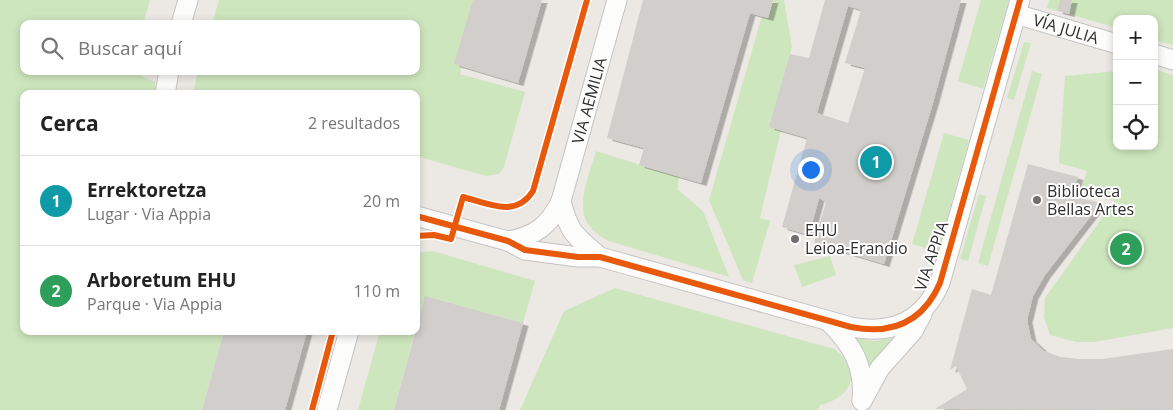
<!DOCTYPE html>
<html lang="es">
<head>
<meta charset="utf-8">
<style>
  body { margin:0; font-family:"Open Sans",sans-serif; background:#f2f2f2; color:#222 }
  .controls { position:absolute; right:15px; top:15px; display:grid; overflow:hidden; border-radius:10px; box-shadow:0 2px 8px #0003 }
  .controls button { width:45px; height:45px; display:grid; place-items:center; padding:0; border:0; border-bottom:1px solid #e0e0e0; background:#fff; color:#222; font:25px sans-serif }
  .you { position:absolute; left:810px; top:169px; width:18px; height:18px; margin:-12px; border:4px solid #fff; border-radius:50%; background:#1a73e8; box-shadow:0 0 0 8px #1a73e833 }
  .badge { display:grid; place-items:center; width:32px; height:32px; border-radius:50%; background:#706f6e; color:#fff; font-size:16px; font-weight:700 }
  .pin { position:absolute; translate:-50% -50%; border:2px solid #fff; box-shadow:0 1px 5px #0006 }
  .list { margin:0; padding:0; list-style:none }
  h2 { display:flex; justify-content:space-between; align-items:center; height:65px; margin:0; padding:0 20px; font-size:21px }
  h2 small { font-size:16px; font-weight:400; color:#767676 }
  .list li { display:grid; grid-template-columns:32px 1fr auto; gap:15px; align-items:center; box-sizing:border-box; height:90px; padding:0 20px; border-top:1px solid #e0e0e0 }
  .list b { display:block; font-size:19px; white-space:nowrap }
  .list p { margin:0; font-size:16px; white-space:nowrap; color:#767676 }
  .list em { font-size:16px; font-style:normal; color:#767676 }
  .icon { flex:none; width:28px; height:28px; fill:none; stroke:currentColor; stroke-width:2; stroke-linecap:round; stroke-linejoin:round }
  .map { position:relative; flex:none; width:1173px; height:410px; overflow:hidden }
  .search { position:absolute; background:#fff; box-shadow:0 2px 8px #0003; left:20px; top:20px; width:400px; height:55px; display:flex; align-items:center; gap:12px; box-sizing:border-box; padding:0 18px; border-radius:10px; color:#767676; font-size:19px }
  .panel { position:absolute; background:#fff; box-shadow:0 2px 8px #0003; left:20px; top:90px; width:400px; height:245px; border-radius:10px }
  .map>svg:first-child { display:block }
  .green { fill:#cee6be }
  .building { fill:#d1cecb; fill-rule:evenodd; filter:url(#shadow) }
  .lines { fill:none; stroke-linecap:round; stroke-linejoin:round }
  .minor-casing { stroke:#c5c4c5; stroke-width:21 }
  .minor { stroke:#fcfcfb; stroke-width:19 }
  .cycleway-casing { stroke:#fff; stroke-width:9 }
  .cycleway { stroke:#e8590c; stroke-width:6 }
  .poi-dot { fill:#706f6e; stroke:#fff; stroke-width:2 }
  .labels { text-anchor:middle; stroke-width:4; stroke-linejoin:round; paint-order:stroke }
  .street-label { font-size:16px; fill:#2e2e2e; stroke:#fff }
  .poi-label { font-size:16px; fill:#2e2e2e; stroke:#fff; text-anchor:start }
</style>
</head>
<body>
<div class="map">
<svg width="1173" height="410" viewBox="0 0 1173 410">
  <defs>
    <filter id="shadow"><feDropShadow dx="5.5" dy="3" stdDeviation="0" flood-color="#0004"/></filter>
  </defs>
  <rect width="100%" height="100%" fill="#ece8e4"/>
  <!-- green -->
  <g class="green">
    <path d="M0,0H150L143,24H24V71H130L155,82V94H24V331H224L202,410H0Z"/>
    <path d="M219,0H480L460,74L525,92L504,167L499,174L486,176L416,156V94H193L198,71H416V24H212Z"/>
    <path d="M773,0H784L792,47L770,127L781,130L760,218L770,221L752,283L743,280L709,200L762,16L769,17Z"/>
    <path d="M981,0H1009L983,89L958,81Z"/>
    <path d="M1049,0H1060L1057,11L1047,8Z"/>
    <path d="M1072,0H1173V45L1154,40V19H1117V28L1069,14Z"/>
    <path d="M1024,42L1031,43L1014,100L1007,98Z"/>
    <path d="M1154,69L1173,75V328L1095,342H1076L1050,335L1044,317L1045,298L1114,201L1081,191L1087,171L1059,163L1065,76L1117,71V146H1154Z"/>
    <path d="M1032,71L1042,74L988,266L978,263Z"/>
    <path d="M944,133L969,140L938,252L912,244Z"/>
    <path d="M596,151L679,177L677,189L703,211L729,277L609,241C567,221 586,186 596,151Z"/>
    <path d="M979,194L986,196L968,261L960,259Z"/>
    <path d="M433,251L535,281L523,323L425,296L416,328V253Z"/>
    <path d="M830,256L836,275L802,287L794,265Z"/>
    <path d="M615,288L834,349C864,370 852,398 820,405L818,410H520L564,311Z"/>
    <path d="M380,331H415L394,410H358Z"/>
    <path d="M847,336L873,341L901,337L868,381L866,357Z"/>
  </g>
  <!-- building -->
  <g class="building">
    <path d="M473,0H542L518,83L454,64Z"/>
    <path d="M643,0H773L768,18L750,13L701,183L639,165L644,148L607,138Z"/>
    <path d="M825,0H961L933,103L884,264L814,243L826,202L819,198L809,235L782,227L807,138L769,127L790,54L809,58ZM848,6L861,10L845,63L865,68L848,123L817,113Z"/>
    <path d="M1060,0H1072L1069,14L1057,11Z"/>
    <path d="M1028,164L1078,177L1072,196L1101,203L1045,275L1033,296L1027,320L1031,339L1044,351L1061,357L1079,359H1102L1173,349V410L935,409L967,389L956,366L950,370L972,289L991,295Z"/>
    <path d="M425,296L523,323L499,410H394Z"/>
    <path d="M224,331H307L285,410H202Z"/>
  </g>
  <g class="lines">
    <defs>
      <g id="minor">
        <path id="s1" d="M1016,14L1117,44"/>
        <path d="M181,24L188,0"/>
        <path d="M1154,54L1173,60"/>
        <path d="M165,94L169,71"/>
        <path d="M561,201C569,233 575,236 600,257"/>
        <path d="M416,216L508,241L525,250L578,257H600L851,327C892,335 923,322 940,283L1020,0"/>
        <path id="s2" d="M508,241C534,237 550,225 561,201L617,0"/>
        <path d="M828,321C852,344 865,366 862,400"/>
        <path d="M862,401L880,368L913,331L922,314"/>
        <path d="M327,410L349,331"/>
      </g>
    </defs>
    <!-- minor casing -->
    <use href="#minor" class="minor-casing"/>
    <!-- minor -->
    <use href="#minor" class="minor"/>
    <defs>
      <g id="cycleway">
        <path d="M416,216L508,241L525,250L578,257H600L851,327C892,335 923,322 940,283L1020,0"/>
        <path d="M416,236L434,235L451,239L463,197C489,204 516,218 533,191L587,0"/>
        <path d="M312,410L333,331"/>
      </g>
    </defs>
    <!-- cycleway casing -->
    <use href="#cycleway" class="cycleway-casing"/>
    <!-- cycleway -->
    <use href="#cycleway" class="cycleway"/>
  </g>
  <!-- markers -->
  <g class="poi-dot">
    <circle cx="1037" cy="200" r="5"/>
    <circle cx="795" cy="239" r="5"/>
  </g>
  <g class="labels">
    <!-- street labels -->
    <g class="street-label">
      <text dy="6" stroke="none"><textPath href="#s1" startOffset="52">VÍA JULIA</textPath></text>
      <text dy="6" stroke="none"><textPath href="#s2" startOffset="174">VIA AEMILIA</textPath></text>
      <text transform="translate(931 256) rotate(-71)" y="6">VIA APPIA</text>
    </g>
    <!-- poi labels -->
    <g class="poi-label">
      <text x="1047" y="197">Biblioteca<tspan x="1047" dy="18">Bellas Artes</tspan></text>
      <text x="805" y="236">EHU<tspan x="805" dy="18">Leioa-Erandio</tspan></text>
    </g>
  </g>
</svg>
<div class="controls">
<button>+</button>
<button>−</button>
<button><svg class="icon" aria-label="locate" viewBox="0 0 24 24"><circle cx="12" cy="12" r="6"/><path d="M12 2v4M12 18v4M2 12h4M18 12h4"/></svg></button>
</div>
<div class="you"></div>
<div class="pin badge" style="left:876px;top:162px;background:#0f9aa8">1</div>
<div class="pin badge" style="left:1126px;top:249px;background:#2e9e5b">2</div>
<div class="search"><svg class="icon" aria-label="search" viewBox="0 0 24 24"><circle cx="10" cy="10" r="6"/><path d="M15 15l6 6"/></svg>Buscar aquí</div>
<section class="panel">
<h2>Cerca<small>2 resultados</small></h2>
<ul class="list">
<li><span class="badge" style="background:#0f9aa8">1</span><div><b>Errektoretza</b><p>Lugar · Via Appia</p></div><em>20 m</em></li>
<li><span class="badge" style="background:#2e9e5b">2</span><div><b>Arboretum EHU</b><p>Parque · Via Appia</p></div><em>110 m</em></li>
</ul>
</section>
</div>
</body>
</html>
